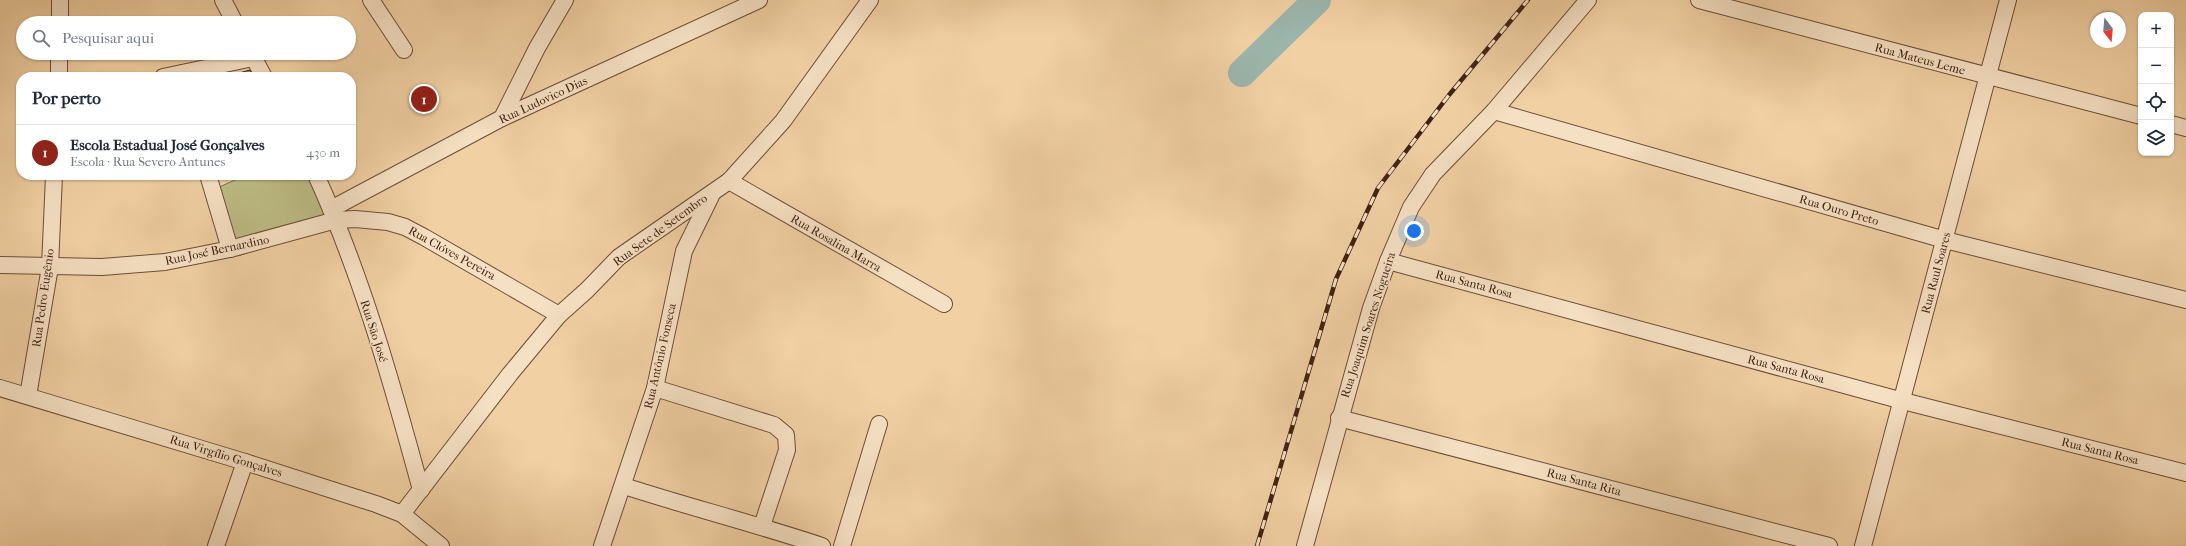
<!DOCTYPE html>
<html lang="pt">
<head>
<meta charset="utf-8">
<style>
  body { margin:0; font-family:"IM FELL French Canon",serif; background:#f6f6f7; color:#1f2937 }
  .controls { position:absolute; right:12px; top:12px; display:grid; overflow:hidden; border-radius:8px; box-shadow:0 1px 3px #0004 }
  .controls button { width:36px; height:36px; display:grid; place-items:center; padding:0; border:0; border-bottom:1px solid #e0e1e3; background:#fff; color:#1f2937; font:20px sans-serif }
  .compass { position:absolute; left:2090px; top:12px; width:36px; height:36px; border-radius:50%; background:#fff; box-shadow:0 1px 3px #0004; rotate:164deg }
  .you { position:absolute; left:1414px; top:231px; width:14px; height:14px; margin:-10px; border:3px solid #fff; border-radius:50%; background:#1a73e8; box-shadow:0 0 0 6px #1a73e833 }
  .badge { display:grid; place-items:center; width:26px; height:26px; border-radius:50%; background:#8f2418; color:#fff; font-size:13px; font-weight:700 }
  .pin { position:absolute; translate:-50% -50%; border:2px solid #fff; box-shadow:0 1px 4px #0006 }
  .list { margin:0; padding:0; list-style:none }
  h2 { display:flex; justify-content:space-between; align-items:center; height:52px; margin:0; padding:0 16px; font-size:17px }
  h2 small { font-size:13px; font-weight:400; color:#747a83 }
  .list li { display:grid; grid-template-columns:26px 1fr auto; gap:12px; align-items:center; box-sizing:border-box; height:56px; padding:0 16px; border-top:1px solid #e0e1e3 }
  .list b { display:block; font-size:15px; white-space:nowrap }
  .list p { margin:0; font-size:13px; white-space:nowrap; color:#747a83 }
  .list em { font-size:13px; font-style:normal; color:#747a83 }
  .icon { flex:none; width:22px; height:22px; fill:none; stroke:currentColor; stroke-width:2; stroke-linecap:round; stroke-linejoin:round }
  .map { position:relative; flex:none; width:2186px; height:546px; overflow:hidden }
  .search { position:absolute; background:#fff; box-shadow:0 1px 3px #0004; left:16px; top:16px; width:340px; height:44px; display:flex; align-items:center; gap:10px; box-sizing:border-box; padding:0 14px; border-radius:22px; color:#747a83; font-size:15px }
  .panel { position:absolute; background:#fff; box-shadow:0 1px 3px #0004; left:16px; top:72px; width:340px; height:108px; border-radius:16px }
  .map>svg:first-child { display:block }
  .green { fill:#bcbb84; stroke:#7e6e4c }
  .shadow { fill:#0003 }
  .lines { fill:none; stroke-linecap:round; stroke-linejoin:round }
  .river { stroke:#9cb6ad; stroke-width:28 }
  .building { fill:url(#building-cross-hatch); stroke:#412114 }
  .minor-casing { stroke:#6d4d38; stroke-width:18 }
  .minor { stroke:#f6e0c3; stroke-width:16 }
  .rail-casing { stroke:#412114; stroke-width:4.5 }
  .rail { stroke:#f6e0c3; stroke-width:3; stroke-dasharray:9; stroke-linecap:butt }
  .labels { text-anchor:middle; stroke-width:3; stroke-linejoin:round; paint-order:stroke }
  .street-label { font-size:12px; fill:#412114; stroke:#f6e0c3 }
</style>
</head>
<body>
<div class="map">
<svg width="2186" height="546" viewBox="0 0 2186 546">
  <defs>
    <pattern id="building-cross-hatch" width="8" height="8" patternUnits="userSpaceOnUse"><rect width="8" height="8" fill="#d38d6a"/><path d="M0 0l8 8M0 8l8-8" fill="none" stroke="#ad7356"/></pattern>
  </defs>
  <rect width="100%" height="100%" fill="#f1d0a3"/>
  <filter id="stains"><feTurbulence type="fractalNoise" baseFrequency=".005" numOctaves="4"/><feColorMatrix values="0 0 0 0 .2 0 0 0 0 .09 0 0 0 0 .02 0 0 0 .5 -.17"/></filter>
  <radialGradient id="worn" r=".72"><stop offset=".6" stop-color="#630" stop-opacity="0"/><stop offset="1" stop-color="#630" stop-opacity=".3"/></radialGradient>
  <!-- green -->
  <path class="green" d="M246,175H316L336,223L238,256L215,189Z"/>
  <!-- shadow -->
  <path class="shadow" d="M220,175H240L226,181Z"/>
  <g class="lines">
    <!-- river -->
    <path class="river" d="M1242,73L1317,0"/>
  </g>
  <!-- building -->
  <path class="building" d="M250,70L253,77H225Z"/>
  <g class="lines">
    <defs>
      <g id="minor">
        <path d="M223,0L235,23"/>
        <path d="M371,0L404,50"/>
        <path d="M1699,0L2141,116"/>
        <path d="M60,23V0"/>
        <path d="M251,53L264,77"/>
        <path d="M59,77V53"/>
        <path d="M163,77L253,58"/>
        <path d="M1494,111L1945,240L2186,300"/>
        <path d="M502,118L537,48L565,0"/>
        <path d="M2171,124L2186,128"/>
        <path d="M208,175L230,249"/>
        <path d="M316,175C362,276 392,383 421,490"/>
        <path d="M729,181L944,304"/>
        <path d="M331,209L502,118L759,0"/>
        <path d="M1388,261L1903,401L2186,473"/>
        <path d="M0,265L102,267L165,262L230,249L336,220L355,219L388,222L405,227L424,237L559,315"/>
        <path d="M0,388L245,462L376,504L402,514L441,546"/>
        <path d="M655,388L774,425L786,435L787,450L762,526"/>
        <path d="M28,396L50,267L54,175"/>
        <path d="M1339,418L1829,546"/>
        <path d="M624,486C689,507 756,524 822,546"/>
        <path d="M402,514L510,374L559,315L587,290L619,257L729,181L783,121L870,0"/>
        <path d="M216,546L245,462"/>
        <path d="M602,546L655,388L684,251L711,196"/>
        <path d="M842,546L879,424"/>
        <path d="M1305,546L1371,308L1388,261L1411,207L1433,174L1494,111L1588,0"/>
        <path d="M1863,546L2008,0"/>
      </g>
    </defs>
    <!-- minor casing -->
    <use href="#minor" class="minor-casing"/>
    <!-- minor -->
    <use href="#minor" class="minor"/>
    <defs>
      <path id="rail" d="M1257,546L1336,279L1378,188L1449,95L1528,0"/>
    </defs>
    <!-- rail casing -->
    <use href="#rail" class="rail-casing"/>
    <!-- rail -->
    <use href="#rail" class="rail"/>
  </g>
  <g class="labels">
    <!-- street labels -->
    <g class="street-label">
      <text transform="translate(1920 59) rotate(15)" y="4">Rua Mateus Leme</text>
      <text transform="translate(543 100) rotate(-25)" y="4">Rua Ludovico Dias</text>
      <text transform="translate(1839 210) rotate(16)" y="4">Rua Ouro Preto</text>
      <text transform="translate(660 230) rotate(-36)" y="4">Rua Sete de Setembro</text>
      <text transform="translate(836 243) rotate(30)" y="4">Rua Rosalina Marra</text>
      <text transform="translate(217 250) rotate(-12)" y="4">Rua José Bernardino</text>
      <text transform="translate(452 253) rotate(29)" y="4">Rua Clóves Pereira</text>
      <text transform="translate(1936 273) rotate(-75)" y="4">Rua Raul Soares</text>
      <text transform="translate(1474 284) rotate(15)" y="4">Rua Santa Rosa</text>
      <text transform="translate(43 298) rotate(-82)" y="4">Rua Pedro Eugênio</text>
      <text transform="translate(1368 325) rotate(-72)" y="4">Rua Joaquim Soares Nogueira</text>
      <text transform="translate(374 331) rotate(72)" y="4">Rua São José</text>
      <text transform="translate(660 356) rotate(-77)" y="4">Rua Antônio Fonseca</text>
      <text transform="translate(1786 369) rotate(15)" y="4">Rua Santa Rosa</text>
      <text transform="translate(2100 451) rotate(14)" y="4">Rua Santa Rosa</text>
      <text transform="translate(226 456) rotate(17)" y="4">Rua Virgílio Gonçalves</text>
      <text transform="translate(1584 482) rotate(15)" y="4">Rua Santa Rita</text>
    </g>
  </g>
  <rect width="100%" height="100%" filter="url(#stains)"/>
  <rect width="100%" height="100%" fill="url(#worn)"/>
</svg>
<div class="controls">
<button>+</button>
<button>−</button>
<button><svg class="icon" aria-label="locate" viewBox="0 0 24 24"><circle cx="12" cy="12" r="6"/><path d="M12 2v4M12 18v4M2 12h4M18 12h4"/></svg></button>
<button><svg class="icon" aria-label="layers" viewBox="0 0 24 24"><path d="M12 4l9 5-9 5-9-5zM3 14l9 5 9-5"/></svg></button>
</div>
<svg class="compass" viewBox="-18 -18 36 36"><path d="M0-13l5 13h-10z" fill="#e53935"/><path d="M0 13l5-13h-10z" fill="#747a83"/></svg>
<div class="you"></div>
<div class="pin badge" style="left:424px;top:99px">1</div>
<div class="search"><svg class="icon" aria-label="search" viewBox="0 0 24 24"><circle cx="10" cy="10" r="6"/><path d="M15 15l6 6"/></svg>Pesquisar aqui</div>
<section class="panel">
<h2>Por perto<small></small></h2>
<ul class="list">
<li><span class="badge">1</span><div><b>Escola Estadual José Gonçalves</b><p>Escola · Rua Severo Antunes</p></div><em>430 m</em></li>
</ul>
</section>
</div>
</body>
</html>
